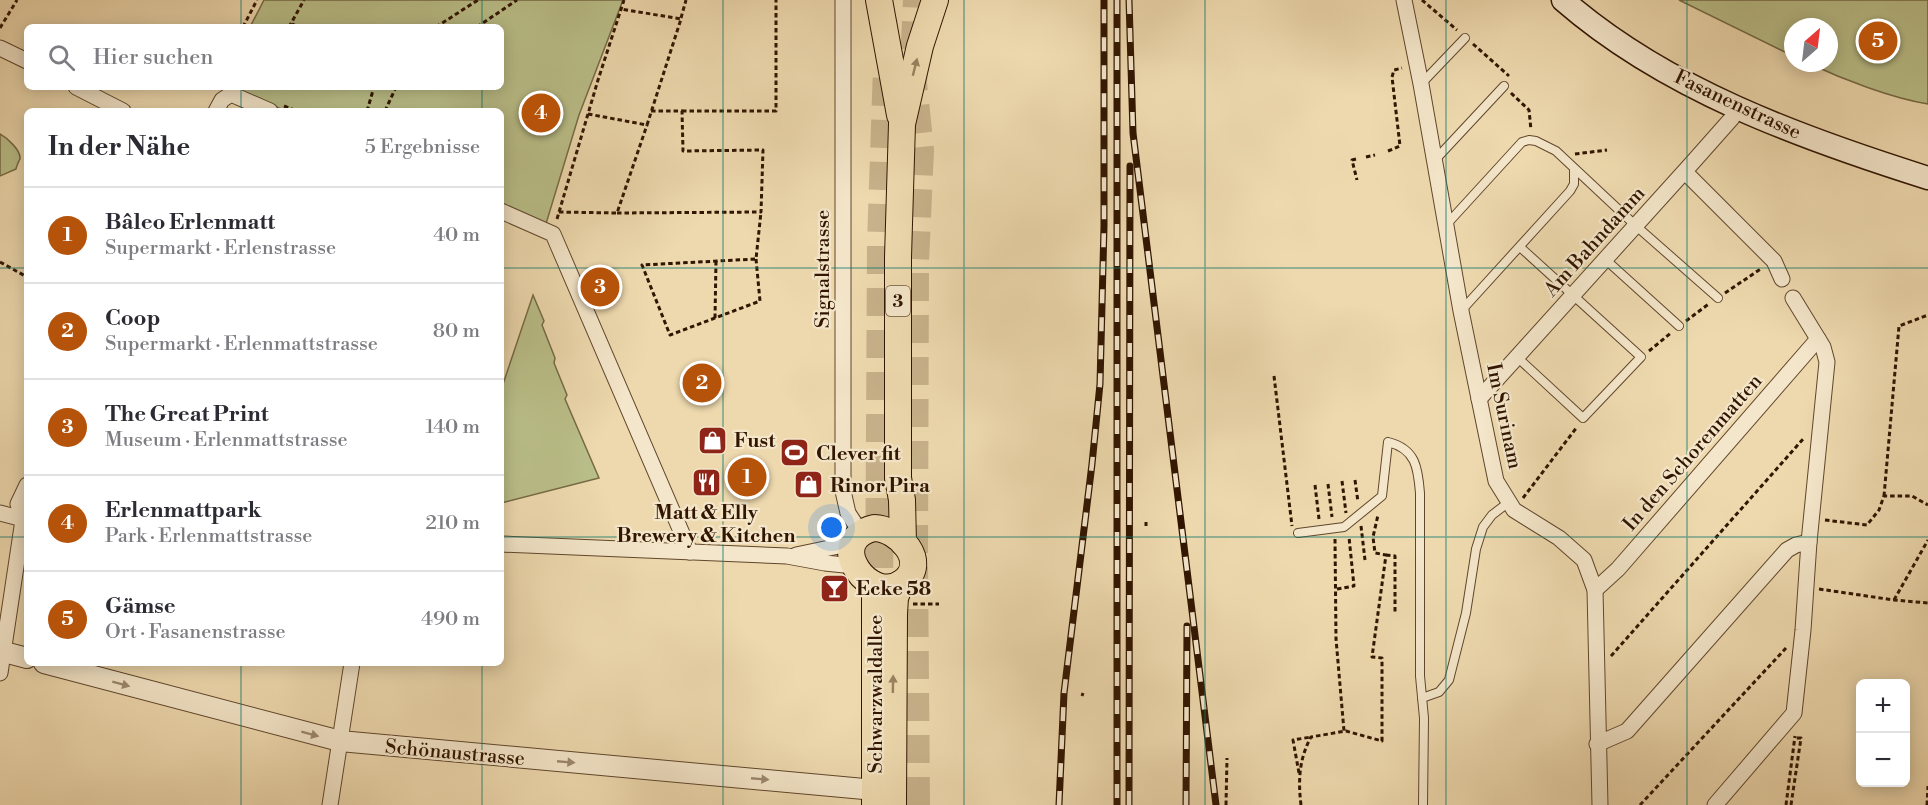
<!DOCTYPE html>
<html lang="de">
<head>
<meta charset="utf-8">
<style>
  body { margin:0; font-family:"Libre Bodoni",serif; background:#f7f7f7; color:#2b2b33 }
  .controls { position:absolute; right:18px; bottom:18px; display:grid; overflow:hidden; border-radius:9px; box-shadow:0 3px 15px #0003 }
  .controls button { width:54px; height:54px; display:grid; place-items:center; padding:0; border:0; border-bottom:2px solid #e1e1e2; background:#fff; color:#2b2b33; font:30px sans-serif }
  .compass { position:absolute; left:1784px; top:18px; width:54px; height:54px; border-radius:50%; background:#fff; box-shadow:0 3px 15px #0003; rotate:28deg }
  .you { position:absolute; left:832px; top:528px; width:21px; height:21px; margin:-15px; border:4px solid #fff; border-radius:50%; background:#1a73e8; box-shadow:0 0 0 9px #1a73e833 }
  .badge { display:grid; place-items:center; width:39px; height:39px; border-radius:50%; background:#b45309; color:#fff; font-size:20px; font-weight:700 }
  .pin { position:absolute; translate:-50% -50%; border:3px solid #fff; box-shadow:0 2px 6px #0006 }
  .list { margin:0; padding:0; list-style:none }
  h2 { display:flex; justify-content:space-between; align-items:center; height:78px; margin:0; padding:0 24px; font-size:26px }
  h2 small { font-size:20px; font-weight:400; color:#7c7c81 }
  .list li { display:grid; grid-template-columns:39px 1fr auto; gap:18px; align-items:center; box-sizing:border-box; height:96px; padding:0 24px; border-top:2px solid #e1e1e2 }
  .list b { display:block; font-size:22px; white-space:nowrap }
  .list p { margin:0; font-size:20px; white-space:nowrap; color:#7c7c81 }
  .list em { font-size:20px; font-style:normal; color:#7c7c81 }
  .icon { flex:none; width:33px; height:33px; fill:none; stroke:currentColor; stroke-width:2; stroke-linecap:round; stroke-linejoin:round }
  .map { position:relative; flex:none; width:1928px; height:805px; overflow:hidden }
  .search { position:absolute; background:#fff; box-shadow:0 3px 15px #0003; left:24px; top:24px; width:480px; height:66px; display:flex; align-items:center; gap:15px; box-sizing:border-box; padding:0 21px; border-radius:9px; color:#7c7c81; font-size:22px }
  .panel { position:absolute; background:#fff; box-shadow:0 3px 15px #0003; left:24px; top:108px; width:480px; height:558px; border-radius:9px }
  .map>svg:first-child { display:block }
  .green { fill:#babf89; stroke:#766a44; stroke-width:1.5 }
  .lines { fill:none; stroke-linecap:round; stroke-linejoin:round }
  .motorway-tunnel { stroke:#c8b28b; stroke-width:28; stroke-dasharray:28 14; stroke-linecap:butt }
  .service-casing { stroke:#60462c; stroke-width:10 }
  .minor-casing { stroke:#60462c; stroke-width:17 }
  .tertiary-casing { stroke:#60462c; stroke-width:22 }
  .secondary-casing { stroke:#311500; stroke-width:25 }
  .primary-casing { stroke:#311500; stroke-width:28 }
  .path { stroke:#311500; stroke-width:3; stroke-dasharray:4.5 3; stroke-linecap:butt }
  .service { stroke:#f4e6ca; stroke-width:8 }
  .minor { stroke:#f4e6ca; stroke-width:15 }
  .tertiary { stroke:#f4e6ca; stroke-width:20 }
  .secondary { stroke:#f4e6ca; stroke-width:22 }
  .primary { stroke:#eed9ae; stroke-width:26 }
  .rail-casing { stroke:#311500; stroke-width:7 }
  .rail { stroke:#f4e6ca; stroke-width:4.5; stroke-dasharray:14; stroke-linecap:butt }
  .oneway { fill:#998160 }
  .oneway2 { fill:#9c886f }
  .grid { fill:none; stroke:#0f766e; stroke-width:1.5; stroke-opacity:0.55 }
  .labels { text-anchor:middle; stroke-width:4.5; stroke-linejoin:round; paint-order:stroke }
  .shield { fill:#f4e6ca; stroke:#6c543d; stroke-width:1.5 }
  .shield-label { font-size:18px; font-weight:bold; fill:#311500 }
  .street-label { font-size:20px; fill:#311500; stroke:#f4e6ca }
  .poi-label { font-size:20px; font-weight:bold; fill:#311500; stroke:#f4e6ca; text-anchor:start }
</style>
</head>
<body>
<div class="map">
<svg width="1928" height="805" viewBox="0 0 1928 805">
  <rect width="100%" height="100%" fill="#eed9ae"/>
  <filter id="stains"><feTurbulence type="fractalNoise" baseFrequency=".00333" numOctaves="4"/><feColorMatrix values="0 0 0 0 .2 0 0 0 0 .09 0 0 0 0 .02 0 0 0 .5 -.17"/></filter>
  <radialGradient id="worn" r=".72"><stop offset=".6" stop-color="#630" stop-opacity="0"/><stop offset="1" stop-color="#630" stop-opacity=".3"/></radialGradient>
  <!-- green -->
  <g class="green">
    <path d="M264,0H623L579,115L545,227L501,208V111H285L234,87H501V27H250Z"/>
    <path d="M1679,0H1928V104C1891,98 1842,79 1808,63H1829V27H1793V56Z"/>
    <path d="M0,134C7,138 21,150 20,159C19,160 16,168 16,169L0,176Z"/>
    <path d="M533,295L544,321L542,325L555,358L554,363L567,395L565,399L599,478L501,503V390Z"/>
  </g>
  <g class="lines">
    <!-- motorway-tunnel -->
    <g class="motorway-tunnel">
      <path d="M879,610L881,243L887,68"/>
      <path d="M916,805L914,561L915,262L920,150L913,83L917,0"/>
    </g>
    <defs>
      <g id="service">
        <path d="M1421,84L1465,38"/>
        <path d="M1435,160L1504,86"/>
        <path d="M1447,224L1522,142L1529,140L1536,141L1556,151L1635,225L1718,298"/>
        <path d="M1606,260L1679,326"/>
        <path d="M1461,311L1570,191L1574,184V169"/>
        <path d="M1517,357L1583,418L1641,357L1520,247"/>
        <path d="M1298,533L1344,527L1382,496L1388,442C1416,449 1418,468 1420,493V676L1424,718L1423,805"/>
        <path d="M1422,698L1439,692L1449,680L1466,613L1476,549L1483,527L1492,515L1509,502"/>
      </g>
      <g id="minor">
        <path d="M843,0V491L848,513L861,533"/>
        <path d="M1404,0L1421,84L1461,311L1496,481L1514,510L1559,538L1584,560L1595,590L1600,805"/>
        <path d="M0,48L27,61"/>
        <path d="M76,87L123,111"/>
        <path d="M216,111L222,100L231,94L270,111"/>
        <path d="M1685,172L1774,261L1782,279"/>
        <path d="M501,211L553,234L690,552"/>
        <path d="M1479,399L1693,162L1732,118L1736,108"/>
        <path d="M0,513L27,520"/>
        <path d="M501,544L787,556L825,563L854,566"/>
        <path d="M796,555L853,543"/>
        <path d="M1595,590L1618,569L1818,339"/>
        <path d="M0,673L23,520L18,504L27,485"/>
        <path d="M1597,744L1627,731L1787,550L1796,545L1809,542"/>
        <path d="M330,805L352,663"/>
        <path d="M1715,805L1794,713L1803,630L1809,542L1827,362L1823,347L1793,298"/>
      </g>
      <g id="tertiary">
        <path d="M0,651L27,658"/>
        <path d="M44,663L340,741L875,790"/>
      </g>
      <path id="secondary" d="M1563,0C1665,89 1801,138 1928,178"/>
      <g id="primary">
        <path d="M879,0L900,115"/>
        <path d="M874,528C898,528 930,562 903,582C871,607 822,541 874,528Z"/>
        <path d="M903,542L902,500L898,478V257L902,124L920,46L935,0"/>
        <path d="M871,583L875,594V805"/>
        <path d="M893,805L894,614L895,598L900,584"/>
      </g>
    </defs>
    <!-- service casing -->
    <use href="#service" class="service-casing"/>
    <!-- minor casing -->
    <use href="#minor" class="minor-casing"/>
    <!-- tertiary casing -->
    <use href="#tertiary" class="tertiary-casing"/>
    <!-- secondary casing -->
    <use href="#secondary" class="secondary-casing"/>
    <!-- primary casing -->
    <use href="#primary" class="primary-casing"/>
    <!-- path -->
    <g class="path">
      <path d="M1422,0L1457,30"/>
      <path d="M681,18L686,0"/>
      <path d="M292,24L299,27"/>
      <path d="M243,27L257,0"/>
      <path d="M289,27L304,0"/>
      <path d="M436,27L478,0"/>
      <path d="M477,27L517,0"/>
      <path d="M0,28L17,0"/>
      <path d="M1473,44L1509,76"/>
      <path d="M1511,93L1529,110L1531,130"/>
      <path d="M284,106L297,111"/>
      <path d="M367,111L374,87"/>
      <path d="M385,111L396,87"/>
      <path d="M682,111H776V0"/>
      <path d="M588,114L647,125L681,19L621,9"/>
      <path d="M1388,151L1400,146L1392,77L1394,70L1402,68"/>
      <path d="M1575,154L1607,150"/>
      <path d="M1366,157L1375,155"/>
      <path d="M1356,159L1352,160L1357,180"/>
      <path d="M559,212L617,213L647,125"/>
      <path d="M617,213L761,212L763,150L683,151L682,111H651"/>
      <path d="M557,219L598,80L624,0"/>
      <path d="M756,259L760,301L670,335L642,265L756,259L761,212"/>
      <path d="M0,262L27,277"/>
      <path d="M1725,293L1762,268"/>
      <path d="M715,318L716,261"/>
      <path d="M1686,321L1710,303"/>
      <path d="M1649,351L1672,332"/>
      <path d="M1274,376L1292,526"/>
      <path d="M1355,480L1358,502"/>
      <path d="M1342,481L1346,513"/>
      <path d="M1328,484L1332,517"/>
      <path d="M1315,485L1319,519"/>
      <path d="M1884,496L1899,326L1928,315"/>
      <path d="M1523,498L1577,427"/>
      <path d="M1825,520L1867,525L1879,510L1884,496H1912L1928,505"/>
      <path d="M1146,522V526"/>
      <path d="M1361,526L1365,560"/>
      <path d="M1335,539L1336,639L1344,731"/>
      <path d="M1386,555L1395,556V614"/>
      <path d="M1337,589L1354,586L1349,537"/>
      <path d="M1819,589L1894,600L1928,603"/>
      <path d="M1894,600L1928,540"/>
      <path d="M913,604H939"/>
      <path d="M1611,656L1804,438"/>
      <path d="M1082,696L1083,693"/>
      <path d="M1299,773L1293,740L1311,737"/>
      <path d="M1226,805L1227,758"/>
      <path d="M1301,805C1298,781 1299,759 1311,737L1346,731L1382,741V658L1372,657L1386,555L1375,553L1373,537L1378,515"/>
      <path d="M1640,805L1786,648"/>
      <path d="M1786,805L1795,736"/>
      <path d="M1791,805L1801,738H1795"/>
      <path d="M1927,805L1928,786"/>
    </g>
    <!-- service -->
    <use href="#service" class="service"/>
    <!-- minor -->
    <use href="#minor" class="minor"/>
    <!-- tertiary -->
    <use href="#tertiary" class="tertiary"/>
    <!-- secondary -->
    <use href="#secondary" class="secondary"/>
    <!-- primary -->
    <use href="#primary" class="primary"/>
    <defs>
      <g id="rail">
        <path d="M1117,0V805"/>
        <path d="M1129,0L1133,133L1216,805"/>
        <path d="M1059,805L1064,693L1092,464L1100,384L1104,226V0"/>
        <path d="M1129,805L1130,166"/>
        <path d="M1186,805L1187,626"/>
      </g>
    </defs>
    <!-- rail casing -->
    <use href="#rail" class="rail-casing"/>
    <!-- rail -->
    <use href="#rail" class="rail"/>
  </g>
  <!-- one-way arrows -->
  <defs><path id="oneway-solid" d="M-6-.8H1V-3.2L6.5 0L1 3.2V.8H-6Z" transform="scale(1.5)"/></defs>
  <g class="oneway">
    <use href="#oneway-solid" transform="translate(915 67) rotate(-76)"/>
    <use href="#oneway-solid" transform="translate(893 684) rotate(-89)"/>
  </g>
  <g class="oneway2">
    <use href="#oneway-solid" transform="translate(121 684) rotate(15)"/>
    <use href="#oneway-solid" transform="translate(310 734) rotate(15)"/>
    <use href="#oneway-solid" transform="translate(566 762) rotate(5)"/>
    <use href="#oneway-solid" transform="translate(760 779) rotate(5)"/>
  </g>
  <!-- grid -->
  <path class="grid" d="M241,0V27M482,0V27M723,0V805M964,0V805M1205,0V805M1446,0V805M1687,0V805M241,87V111M482,87V111M0,268H27M501,268H1928M0,537H27M501,537H1928M241,663V805M482,663V805"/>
  <!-- icons -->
  <defs>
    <symbol id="shop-square" viewBox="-11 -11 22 22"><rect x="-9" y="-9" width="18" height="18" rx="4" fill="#8f2418" stroke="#f4e6ca"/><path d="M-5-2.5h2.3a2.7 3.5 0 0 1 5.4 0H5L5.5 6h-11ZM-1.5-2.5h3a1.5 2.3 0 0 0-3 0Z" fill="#fff"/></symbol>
    <symbol id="stadium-square" viewBox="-11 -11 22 22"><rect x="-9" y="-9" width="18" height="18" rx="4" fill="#8f2418" stroke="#f4e6ca"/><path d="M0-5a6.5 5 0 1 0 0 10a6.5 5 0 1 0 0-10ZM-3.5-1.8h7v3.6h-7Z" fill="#fff"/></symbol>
    <symbol id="restaurant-square" viewBox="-11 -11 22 22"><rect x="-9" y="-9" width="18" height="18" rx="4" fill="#8f2418" stroke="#f4e6ca"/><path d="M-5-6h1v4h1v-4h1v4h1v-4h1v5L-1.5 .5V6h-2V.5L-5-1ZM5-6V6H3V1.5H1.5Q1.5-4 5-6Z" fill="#fff"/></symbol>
    <symbol id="bar-square" viewBox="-11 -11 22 22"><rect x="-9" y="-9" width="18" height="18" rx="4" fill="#8f2418" stroke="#f4e6ca"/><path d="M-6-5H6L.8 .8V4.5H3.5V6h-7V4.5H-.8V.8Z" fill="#fff"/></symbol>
  </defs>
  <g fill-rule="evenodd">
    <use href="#shop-square" x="696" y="424" width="33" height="33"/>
    <use href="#stadium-square" x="778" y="436" width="33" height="33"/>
    <use href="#restaurant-square" x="690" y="466" width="33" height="33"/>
    <use href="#shop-square" x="792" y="468" width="33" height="33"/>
    <use href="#bar-square" x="818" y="572" width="33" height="33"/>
  </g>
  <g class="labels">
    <!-- shield labels -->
    <rect class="shield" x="886" y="286" width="24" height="30" rx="4.5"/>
    <g class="shield-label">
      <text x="898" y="307">3</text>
    </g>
    <!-- street labels -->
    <g class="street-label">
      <text transform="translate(1738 104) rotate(25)" y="7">Fasanenstrasse</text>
      <text transform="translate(1594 241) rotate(-48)" y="7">Am Bahndamm</text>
      <text transform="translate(822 269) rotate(-90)" y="7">Signalstrasse</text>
      <text transform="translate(1505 416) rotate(78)" y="7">Im Surinam</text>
      <text transform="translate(1692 452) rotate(-49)" y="7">In den Schorenmatten</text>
      <text transform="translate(875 694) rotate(-90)" y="7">Schwarzwaldallee</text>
      <text transform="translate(455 752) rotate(5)" y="7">Schönaustrasse</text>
    </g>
    <!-- poi labels -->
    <g class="poi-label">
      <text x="734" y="447">Fust</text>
      <text x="816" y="460">Clever fit</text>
      <text x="830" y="492">Rinor Pira</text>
      <text x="706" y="519" text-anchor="middle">Matt &amp; Elly<tspan x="706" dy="23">Brewery &amp; Kitchen</tspan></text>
      <text x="856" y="595">Ecke 58</text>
    </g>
  </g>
  <rect width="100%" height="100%" filter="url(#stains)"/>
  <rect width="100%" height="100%" fill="url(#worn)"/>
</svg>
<div class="controls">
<button>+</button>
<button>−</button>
</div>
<svg class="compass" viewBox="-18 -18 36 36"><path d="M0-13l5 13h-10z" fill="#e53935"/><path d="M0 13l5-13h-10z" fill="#7c7c81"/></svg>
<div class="you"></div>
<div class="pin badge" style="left:747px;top:477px">1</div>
<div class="pin badge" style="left:702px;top:383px">2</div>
<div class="pin badge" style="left:600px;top:287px">3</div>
<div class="pin badge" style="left:541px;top:113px">4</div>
<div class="pin badge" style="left:1878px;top:41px">5</div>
<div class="search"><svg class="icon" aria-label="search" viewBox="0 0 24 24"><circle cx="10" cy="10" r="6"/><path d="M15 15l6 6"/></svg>Hier suchen</div>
<section class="panel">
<h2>In der Nähe<small>5 Ergebnisse</small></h2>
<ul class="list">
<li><span class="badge">1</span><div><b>Bâleo Erlenmatt</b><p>Supermarkt · Erlenstrasse</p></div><em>40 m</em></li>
<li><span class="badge">2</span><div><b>Coop</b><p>Supermarkt · Erlenmattstrasse</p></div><em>80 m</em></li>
<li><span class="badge">3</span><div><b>The Great Print</b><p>Museum · Erlenmattstrasse</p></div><em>140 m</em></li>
<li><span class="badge">4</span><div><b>Erlenmattpark</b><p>Park · Erlenmattstrasse</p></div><em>210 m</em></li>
<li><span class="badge">5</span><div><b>Gämse</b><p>Ort · Fasanenstrasse</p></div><em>490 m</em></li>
</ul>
</section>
</div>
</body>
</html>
